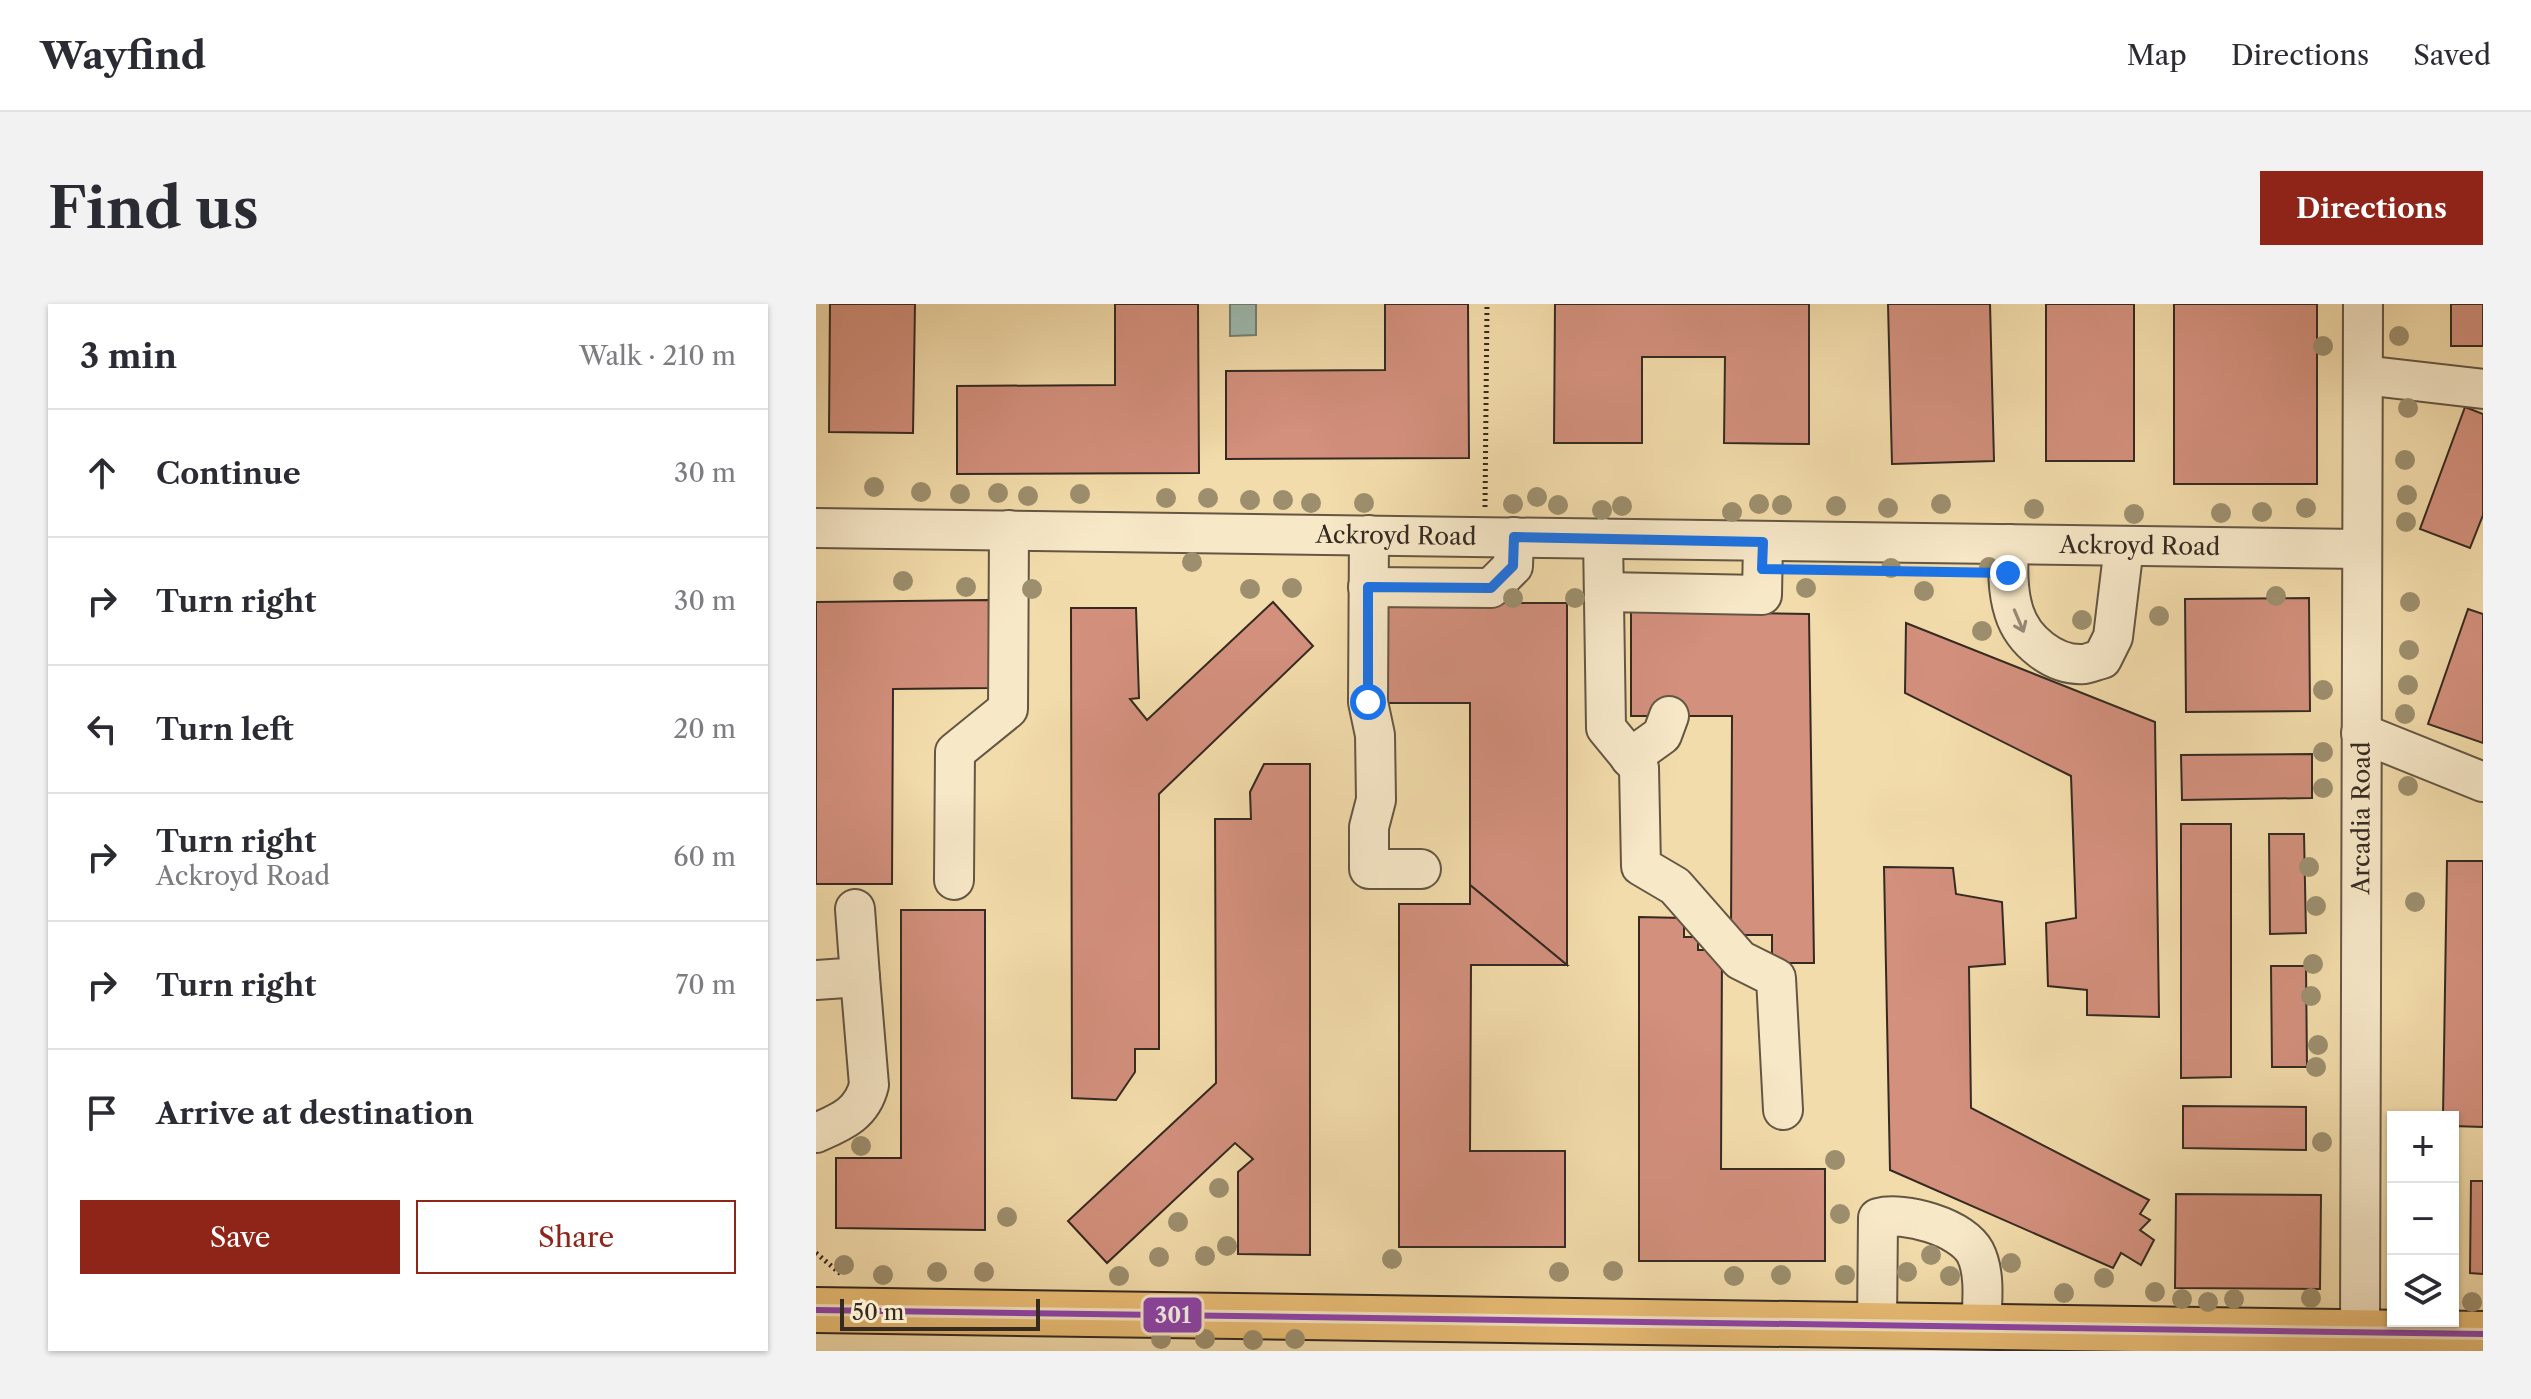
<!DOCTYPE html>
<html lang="en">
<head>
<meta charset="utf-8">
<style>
  body { margin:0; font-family:"Libre Caslon Text",serif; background:#f2f2f3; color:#2b2b33 }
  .controls { position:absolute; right:24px; bottom:24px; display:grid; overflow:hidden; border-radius:0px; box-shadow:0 2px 6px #0004 }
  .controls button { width:72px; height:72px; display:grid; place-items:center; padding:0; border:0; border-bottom:2px solid #e1e1e2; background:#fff; color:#2b2b33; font:40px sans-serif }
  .scale { position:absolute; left:24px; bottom:20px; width:200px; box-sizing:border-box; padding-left:8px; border:4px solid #352a22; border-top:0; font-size:22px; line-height:28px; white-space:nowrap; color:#352a22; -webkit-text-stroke:6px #f7e8c8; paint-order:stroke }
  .stop { position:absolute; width:24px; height:24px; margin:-18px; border:6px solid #1a73e8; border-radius:50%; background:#fff }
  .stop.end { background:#1a73e8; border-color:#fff; box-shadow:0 2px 8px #0008 }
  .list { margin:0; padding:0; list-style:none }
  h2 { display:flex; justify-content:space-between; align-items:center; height:104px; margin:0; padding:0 32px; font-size:34px }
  h2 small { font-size:26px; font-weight:400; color:#7c7c81 }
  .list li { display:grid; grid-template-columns:52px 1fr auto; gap:24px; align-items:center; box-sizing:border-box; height:128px; padding:0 32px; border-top:2px solid #e1e1e2 }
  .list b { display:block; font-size:30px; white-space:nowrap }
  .list p { margin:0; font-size:26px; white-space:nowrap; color:#7c7c81 }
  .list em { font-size:26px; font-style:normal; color:#7c7c81 }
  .actions { display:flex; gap:16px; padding:24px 32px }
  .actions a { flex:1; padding:18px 0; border:2px solid #8f2418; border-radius:0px; text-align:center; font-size:28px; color:#8f2418 }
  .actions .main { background:#8f2418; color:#fff }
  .icon { flex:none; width:44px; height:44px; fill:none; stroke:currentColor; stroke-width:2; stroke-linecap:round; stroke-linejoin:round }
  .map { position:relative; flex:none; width:1667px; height:1047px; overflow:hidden; border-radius:0px }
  header { display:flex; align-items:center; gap:48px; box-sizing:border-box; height:112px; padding:0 40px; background:#fff; border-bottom:2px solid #e1e1e2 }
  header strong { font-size:38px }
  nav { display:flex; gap:44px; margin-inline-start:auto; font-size:28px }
  .intro { display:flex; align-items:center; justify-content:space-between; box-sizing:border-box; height:192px; padding:0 48px }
  h1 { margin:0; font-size:56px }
  .button { padding:20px 36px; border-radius:0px; background:#8f2418; color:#fff; font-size:28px; font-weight:700 }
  main { display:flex; gap:48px; padding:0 48px }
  aside { flex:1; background:#fff; border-radius:0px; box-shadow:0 2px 6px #0004 }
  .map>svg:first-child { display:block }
  .water { fill:#9dbab0; stroke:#738077; stroke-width:2 }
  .building { fill:#d3907d; stroke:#352a22; stroke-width:2 }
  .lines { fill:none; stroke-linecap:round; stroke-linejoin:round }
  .minor-casing { stroke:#645644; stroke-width:42 }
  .major-casing { stroke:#352a22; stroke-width:48 }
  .path { stroke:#352a22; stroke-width:5; stroke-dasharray:2 4; stroke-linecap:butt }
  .minor { stroke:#f7e8c8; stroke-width:38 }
  .major { stroke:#eabe76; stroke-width:44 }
  .bus-1-casing { stroke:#f7e8c8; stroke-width:12 }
  .bus-1 { stroke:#8e44ad; stroke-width:6 }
  .tree { fill:#9d8f6e }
  .oneway { stroke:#968975 }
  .route { stroke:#1a73e8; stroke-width:10 }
  .labels { text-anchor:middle; stroke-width:7; stroke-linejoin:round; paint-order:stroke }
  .street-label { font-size:24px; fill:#352a22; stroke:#f7e8c8 }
  .line-badge { stroke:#f7e8c8; stroke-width:3 }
  .badge-label { font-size:22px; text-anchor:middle; font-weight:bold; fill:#fff }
</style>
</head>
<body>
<header>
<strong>Wayfind</strong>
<nav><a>Map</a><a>Directions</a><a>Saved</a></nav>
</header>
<div class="intro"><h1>Find us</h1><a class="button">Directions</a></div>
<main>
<aside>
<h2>3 min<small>Walk · 210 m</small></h2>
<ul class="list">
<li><svg class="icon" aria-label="ahead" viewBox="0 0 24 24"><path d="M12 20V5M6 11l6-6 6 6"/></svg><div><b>Continue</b></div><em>30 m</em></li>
<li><svg class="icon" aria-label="right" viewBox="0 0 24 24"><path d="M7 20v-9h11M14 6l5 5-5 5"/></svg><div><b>Turn right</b></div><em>30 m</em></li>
<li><svg class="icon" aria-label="left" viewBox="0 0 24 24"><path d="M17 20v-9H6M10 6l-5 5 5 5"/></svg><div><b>Turn left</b></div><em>20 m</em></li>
<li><svg class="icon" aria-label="right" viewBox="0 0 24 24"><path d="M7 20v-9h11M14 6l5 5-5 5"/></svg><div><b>Turn right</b><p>Ackroyd Road</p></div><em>60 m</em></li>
<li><svg class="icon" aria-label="right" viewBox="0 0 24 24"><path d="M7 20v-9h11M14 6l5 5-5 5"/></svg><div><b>Turn right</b></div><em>70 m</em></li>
<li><svg class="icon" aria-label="arrive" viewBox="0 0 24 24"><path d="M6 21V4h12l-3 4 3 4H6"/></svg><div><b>Arrive at destination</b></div></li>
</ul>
<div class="actions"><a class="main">Save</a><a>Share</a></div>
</aside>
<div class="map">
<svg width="1667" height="1047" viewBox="0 0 1667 1047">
  <rect width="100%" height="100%" fill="#f3dcab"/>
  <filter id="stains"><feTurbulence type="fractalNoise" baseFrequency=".0025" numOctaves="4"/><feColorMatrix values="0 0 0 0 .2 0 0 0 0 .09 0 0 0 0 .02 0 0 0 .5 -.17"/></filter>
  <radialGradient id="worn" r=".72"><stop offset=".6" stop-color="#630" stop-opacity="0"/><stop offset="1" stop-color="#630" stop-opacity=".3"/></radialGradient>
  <!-- water -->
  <path class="water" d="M414,0H440V31L414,32Z"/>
  <!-- building -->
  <g class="building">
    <path d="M14,0H99L97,129L13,128Z"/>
    <path d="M299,0H382L383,169L141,170V82L299,81Z"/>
    <path d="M569,0H652L653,154L410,155V67L569,66Z"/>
    <path d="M739,0H993V140L908,139L909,53H826V139H738Z"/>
    <path d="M1072,0H1174L1178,157L1076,160Z"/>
    <rect x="1230" y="0" width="88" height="157"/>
    <rect x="1358" y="0" width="143" height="180"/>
    <rect x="1635" y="0" width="32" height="42"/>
    <path d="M1649,103L1667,110V211L1654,244L1604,225Z"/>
    <path d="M1493,294L1494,407L1370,408L1369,295Z"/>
    <path d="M173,296L174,384L77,385L76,580H0V298Z"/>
    <path d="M457,298L497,342L343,490V745H319V768L300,796L256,794L255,304H320L323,394L314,395L331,416Z"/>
    <path d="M561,299H751V661L654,581V399H561Z"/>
    <path d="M1652,305L1667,310V439L1612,420Z"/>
    <path d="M815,307L993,310L998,659H956V631H915L916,412H815Z"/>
    <path d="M1090,319L1339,418L1343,713L1271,711V686L1232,682L1230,619L1260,614L1255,472L1089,389Z"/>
    <path d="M1496,450V494L1366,496L1365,451Z"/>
    <path d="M448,460H494V951L422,950V868L437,855L419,839L291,959L252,917L400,779L399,515H435L434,488Z"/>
    <path d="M1365,520H1415V773L1365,774Z"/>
    <path d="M1453,530H1488L1490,629L1454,630Z"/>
    <path d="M1631,557H1667V823L1637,822V813H1627Z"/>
    <path d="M1068,563L1137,564L1140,590L1186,598L1189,660L1153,663L1155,804L1333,896L1324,910L1334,916L1324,926L1338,936L1325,961L1305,949L1297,964L1074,866Z"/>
    <path d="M654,581L751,661H655L654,847H749V943H583V600H654Z"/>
    <path d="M85,606H169V926L20,924V854H85Z"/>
    <path d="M823,613L868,614V633H882V646H906L905,865H1009V957H823Z"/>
    <path d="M1455,662H1490L1491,763H1456Z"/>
    <path d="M1367,802L1490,803V846L1367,844Z"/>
    <path d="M1655,877H1667V970L1654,969Z"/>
    <path d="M1360,890L1505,891L1504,985L1359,984Z"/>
  </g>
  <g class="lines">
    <defs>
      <g id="minor">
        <path d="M1547,71L1667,85"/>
        <path id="s1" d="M0,224L1545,245"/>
        <path d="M553,231L552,398L559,431L560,496L553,523V565H605"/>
        <path d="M787,234L790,424L823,464L825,562L859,582L924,656L960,674L967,806"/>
        <path d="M1193,240C1192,263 1191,286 1198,308C1207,337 1238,362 1268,360C1274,359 1281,356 1286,355L1297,333L1308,242"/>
        <path d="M552,283L675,284L697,262L698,233"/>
        <path d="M788,288L946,291L947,238"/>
        <path d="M1545,429L1667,478"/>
        <path d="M814,454L846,431L853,412"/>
        <path d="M138,576L139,448L192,405L193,226"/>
        <path d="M0,676L44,673L39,605"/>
        <path d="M0,829C25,818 46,810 53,781L44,673"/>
        <path d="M1061,1022L1062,914C1088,907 1145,923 1159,948C1170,969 1166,1000 1165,1023"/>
        <path id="s2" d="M1544,1028L1547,0"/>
      </g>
      <path id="major" d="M0,1006L1667,1030"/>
    </defs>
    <!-- minor casing -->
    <use href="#minor" class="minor-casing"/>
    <!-- major casing -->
    <use href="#major" class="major-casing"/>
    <!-- path -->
    <g class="path">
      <path d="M669,203L671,0"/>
      <path d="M0,949L26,971"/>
    </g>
    <!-- minor -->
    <use href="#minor" class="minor"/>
    <!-- major -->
    <use href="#major" class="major"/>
    <defs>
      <path id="bus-1" d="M0,1006L1667,1030"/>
    </defs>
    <!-- bus-1 casing -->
    <use href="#bus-1" class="bus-1-casing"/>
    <!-- bus-1 -->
    <use href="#bus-1" class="bus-1"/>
  </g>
  <!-- trees -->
  <g class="tree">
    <circle cx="1583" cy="32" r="10"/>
    <circle cx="1507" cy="42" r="10"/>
    <circle cx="1592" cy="104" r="10"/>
    <circle cx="1589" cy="156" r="10"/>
    <circle cx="58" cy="183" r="10"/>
    <circle cx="105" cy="188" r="10"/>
    <circle cx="182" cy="189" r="10"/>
    <circle cx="144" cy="190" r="10"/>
    <circle cx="264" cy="190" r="10"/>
    <circle cx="1591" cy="191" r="10"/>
    <circle cx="212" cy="192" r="10"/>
    <circle cx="721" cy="193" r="10"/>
    <circle cx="350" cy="194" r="10"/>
    <circle cx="392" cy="194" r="10"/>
    <circle cx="434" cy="196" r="10"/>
    <circle cx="467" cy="196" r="10"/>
    <circle cx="495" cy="199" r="10"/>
    <circle cx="548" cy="199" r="10"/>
    <circle cx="697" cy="200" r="10"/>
    <circle cx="943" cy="200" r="10"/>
    <circle cx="1125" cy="200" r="10"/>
    <circle cx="742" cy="201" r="10"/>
    <circle cx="966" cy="201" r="10"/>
    <circle cx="806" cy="202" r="10"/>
    <circle cx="1020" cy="202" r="10"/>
    <circle cx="1072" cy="204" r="10"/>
    <circle cx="1490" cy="204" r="10"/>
    <circle cx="1218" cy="205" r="10"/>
    <circle cx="786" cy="206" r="10"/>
    <circle cx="916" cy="208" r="10"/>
    <circle cx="1446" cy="208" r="10"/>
    <circle cx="1405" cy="209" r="10"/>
    <circle cx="1318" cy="210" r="10"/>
    <circle cx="1590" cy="218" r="10"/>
    <circle cx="376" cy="258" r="10"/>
    <circle cx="1173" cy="263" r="10"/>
    <circle cx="1075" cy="264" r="10"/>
    <circle cx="87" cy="277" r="10"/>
    <circle cx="150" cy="283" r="10"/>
    <circle cx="476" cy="284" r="10"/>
    <circle cx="990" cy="284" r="10"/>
    <circle cx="216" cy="285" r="10"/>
    <circle cx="434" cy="285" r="10"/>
    <circle cx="1108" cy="287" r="10"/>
    <circle cx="1460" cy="292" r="10"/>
    <circle cx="697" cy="294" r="10"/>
    <circle cx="759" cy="294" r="10"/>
    <circle cx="1594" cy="298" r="10"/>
    <circle cx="1343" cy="312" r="10"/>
    <circle cx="1266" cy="316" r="10"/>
    <circle cx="1166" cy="327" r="10"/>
    <circle cx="1593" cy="346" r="10"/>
    <circle cx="1592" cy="381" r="10"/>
    <circle cx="1507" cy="386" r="10"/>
    <circle cx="1589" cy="410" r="10"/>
    <circle cx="1507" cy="448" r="10"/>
    <circle cx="1592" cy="482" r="10"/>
    <circle cx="1507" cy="484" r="10"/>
    <circle cx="1493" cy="563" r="10"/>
    <circle cx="1599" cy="598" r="10"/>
    <circle cx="1500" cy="602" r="10"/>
    <circle cx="1497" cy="660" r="10"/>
    <circle cx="1495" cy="692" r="10"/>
    <circle cx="1502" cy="741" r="10"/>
    <circle cx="1500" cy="763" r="10"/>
    <circle cx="1506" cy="838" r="10"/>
    <circle cx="45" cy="842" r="10"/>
    <circle cx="1019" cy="856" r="10"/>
    <circle cx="403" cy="884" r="10"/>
    <circle cx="1024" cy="910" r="10"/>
    <circle cx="191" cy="913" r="10"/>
    <circle cx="362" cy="918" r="10"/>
    <circle cx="411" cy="942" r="10"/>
    <circle cx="1115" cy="951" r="10"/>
    <circle cx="389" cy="952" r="10"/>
    <circle cx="343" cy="953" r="10"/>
    <circle cx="576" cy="955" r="10"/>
    <circle cx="1195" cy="959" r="10"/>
    <circle cx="28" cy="961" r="10"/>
    <circle cx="797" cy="967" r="10"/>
    <circle cx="121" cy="968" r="10"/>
    <circle cx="168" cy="968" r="10"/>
    <circle cx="743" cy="968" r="10"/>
    <circle cx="1091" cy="968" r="10"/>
    <circle cx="67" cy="971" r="10"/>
    <circle cx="965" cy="971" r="10"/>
    <circle cx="1029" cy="971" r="10"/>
    <circle cx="303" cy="972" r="10"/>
    <circle cx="918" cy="972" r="10"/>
    <circle cx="1134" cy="972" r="10"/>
    <circle cx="1288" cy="974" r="10"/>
    <circle cx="1339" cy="988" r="10"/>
    <circle cx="1248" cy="989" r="10"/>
    <circle cx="1495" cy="994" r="10"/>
    <circle cx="1366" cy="995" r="10"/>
    <circle cx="1418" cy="995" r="10"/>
    <circle cx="1392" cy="998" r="10"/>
    <circle cx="1656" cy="998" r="10"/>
    <circle cx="345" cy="1035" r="10"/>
    <circle cx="389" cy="1035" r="10"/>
    <circle cx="479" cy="1035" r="10"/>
    <circle cx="437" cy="1036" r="10"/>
  </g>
  <!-- one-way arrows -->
  <defs><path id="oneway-shaft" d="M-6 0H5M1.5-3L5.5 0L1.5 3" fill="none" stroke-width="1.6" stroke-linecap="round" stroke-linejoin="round" transform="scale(2)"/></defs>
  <use class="oneway" href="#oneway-shaft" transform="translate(1203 317) rotate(67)"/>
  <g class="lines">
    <!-- route -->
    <path class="route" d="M552,398V283L675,284L697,262L698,233L947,238L946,265L1192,269"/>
  </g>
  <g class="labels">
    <!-- street labels -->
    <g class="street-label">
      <text dy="8" stroke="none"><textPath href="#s1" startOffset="580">Ackroyd Road</textPath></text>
      <text dy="8" stroke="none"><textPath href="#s1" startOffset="1324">Ackroyd Road</textPath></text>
      <text dy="8" stroke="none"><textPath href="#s2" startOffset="514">Arcadia Road</textPath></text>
    </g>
  </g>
  <rect class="line-badge" x="326" y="992" width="61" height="38" rx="8" fill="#8e44ad"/>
  <g class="badge-label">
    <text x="357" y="1019">301</text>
  </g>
  <rect width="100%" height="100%" filter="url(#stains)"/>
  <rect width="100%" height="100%" fill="url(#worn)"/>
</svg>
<div class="controls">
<button>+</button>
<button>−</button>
<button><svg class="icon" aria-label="layers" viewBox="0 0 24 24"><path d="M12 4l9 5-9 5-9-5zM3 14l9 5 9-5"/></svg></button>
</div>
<div class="scale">50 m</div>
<div class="stop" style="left:552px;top:398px"></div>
<div class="stop end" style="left:1192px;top:269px"></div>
</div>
</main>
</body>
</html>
